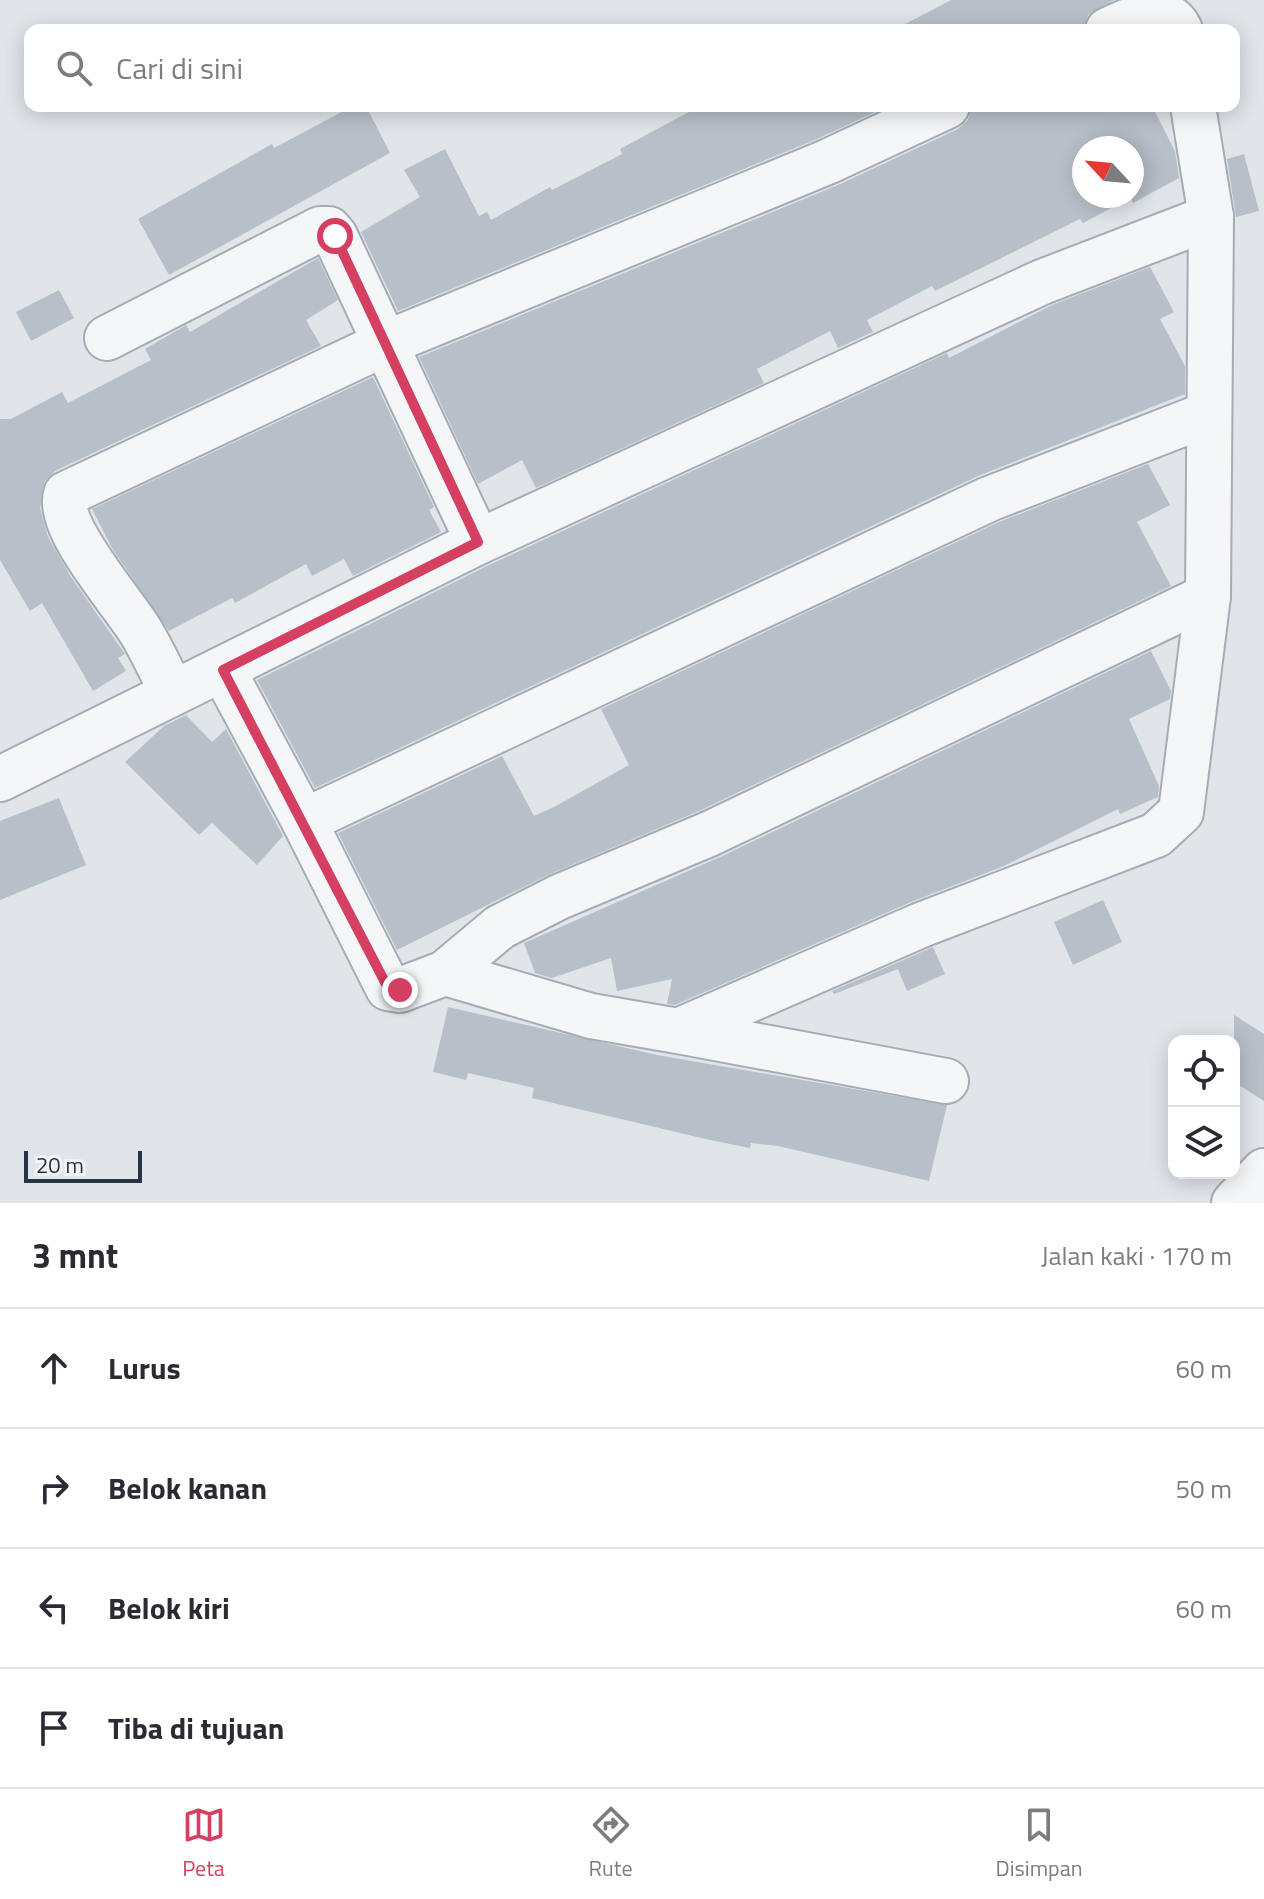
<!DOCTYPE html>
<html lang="id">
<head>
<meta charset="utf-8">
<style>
  body { margin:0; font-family:"Titillium Web",sans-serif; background:#f2f2f3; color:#2b2b33 }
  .controls { position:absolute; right:24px; bottom:24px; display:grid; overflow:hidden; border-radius:16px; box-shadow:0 4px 20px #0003 }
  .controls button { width:72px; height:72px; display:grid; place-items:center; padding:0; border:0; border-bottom:2px solid #e1e1e2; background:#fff; color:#2b2b33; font:40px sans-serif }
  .compass { position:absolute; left:1072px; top:136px; width:72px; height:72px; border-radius:50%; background:#fff; box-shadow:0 4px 20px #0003; rotate:296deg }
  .scale { position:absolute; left:24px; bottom:20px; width:118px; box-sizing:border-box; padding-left:8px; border:4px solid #283443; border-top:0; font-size:22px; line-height:28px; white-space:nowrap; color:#283443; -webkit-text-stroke:6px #f0f4f7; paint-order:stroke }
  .stop { position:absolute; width:24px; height:24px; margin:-18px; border:6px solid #d53f61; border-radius:50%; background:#fff }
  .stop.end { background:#d53f61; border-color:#fff; box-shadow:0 2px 8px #0008 }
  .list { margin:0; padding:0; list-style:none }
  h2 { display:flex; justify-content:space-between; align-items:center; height:104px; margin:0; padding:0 32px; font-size:34px }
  h2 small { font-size:26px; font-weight:400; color:#7c7c81 }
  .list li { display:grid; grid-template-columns:52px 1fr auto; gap:24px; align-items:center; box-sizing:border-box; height:120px; padding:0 32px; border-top:2px solid #e1e1e2 }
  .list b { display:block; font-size:30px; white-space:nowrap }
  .list em { font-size:26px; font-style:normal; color:#7c7c81 }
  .icon { flex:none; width:44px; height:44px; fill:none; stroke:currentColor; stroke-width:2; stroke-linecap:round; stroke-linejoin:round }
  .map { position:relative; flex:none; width:1264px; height:1203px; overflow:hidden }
  .search { position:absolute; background:#fff; box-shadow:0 4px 20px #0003; left:24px; right:24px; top:24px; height:88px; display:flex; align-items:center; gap:20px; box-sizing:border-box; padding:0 28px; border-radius:16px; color:#7c7c81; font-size:30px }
  .sheet { height:584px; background:#fff }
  nav { display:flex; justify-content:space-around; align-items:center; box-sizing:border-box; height:112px; border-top:2px solid #e1e1e2; background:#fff; font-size:22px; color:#7c7c81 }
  nav a { display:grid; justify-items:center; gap:4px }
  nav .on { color:#d53f61 }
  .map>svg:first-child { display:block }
  .building { fill:#b7bfc8; fill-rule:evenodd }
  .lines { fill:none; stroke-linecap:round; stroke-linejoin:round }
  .minor-casing { stroke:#a6acb5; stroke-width:48 }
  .minor { stroke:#f4f6f8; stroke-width:44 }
  .route { stroke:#d53f61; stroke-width:10 }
</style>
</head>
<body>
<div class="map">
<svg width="1264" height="1203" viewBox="0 0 1264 1203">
  <rect width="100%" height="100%" fill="#e1e5ea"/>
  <!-- building -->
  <g class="building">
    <path d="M951,0H1114L1088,15L1083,30H894Z"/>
    <path d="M353,106H366L390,153L169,275L138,219L272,144L274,148Z"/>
    <path d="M700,106H888L817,139L398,311L361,232L420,197L404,170L445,149L479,216L487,212L491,220L550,187L552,190L622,154L620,149Z"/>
    <path d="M972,106H1152L1175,151L1179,178L1133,203L1130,198L1083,223L1080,219L935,291L932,286L867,320L873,332L838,348L830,331L757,369L764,383L536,488L522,460L478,484L419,357L838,185L958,129L968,120ZM1084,148H1132V196H1084Z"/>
    <path d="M1244,154L1259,211L1236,217L1227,159Z"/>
    <path d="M318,258L338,300L306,320L321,346L55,471L45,481L40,508L48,537L71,577L125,654L118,658L126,671L93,691L42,603L30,611L0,560V419H11L62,392L68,403L151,360L145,349L186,325L190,332Z"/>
    <path d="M1150,267L1174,312L1160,319L1185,366V394L978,476L315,788L257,680L489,565L947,353L949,358L1052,305Z"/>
    <path d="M59,290L74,318L31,341L16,312Z"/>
    <path d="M373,377L434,507L429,510L441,532L353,576L344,559L312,576L306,564L235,603L232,598L169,631L113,550L92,509Z"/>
    <path d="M1148,464L1170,505L1137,522L1171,586L699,811L548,875L397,950L338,833L502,756L534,816L554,807L629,765L601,709L999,522Z"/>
    <path d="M1151,651L1171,691L1170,699L1129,719L1159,786L1158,797L1120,814L1118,809L1004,866L911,902L675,1005L667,1004L672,979L617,991L611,958L552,978L535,973L524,943L720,857Z"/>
    <path d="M186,715L212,742L226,729L283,836L257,865L212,823L199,835L125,762L164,726Z"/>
    <path d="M59,798L86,865L0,900V821Z"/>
    <path d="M1103,900L1122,942L1073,965L1054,922Z"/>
    <path d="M933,947L945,974L907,991L898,969L834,994L832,991Z"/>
    <path d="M448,1007L657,1055L947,1105L929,1181L778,1146L751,1143L750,1148L710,1140L532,1098L534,1088L468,1073L466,1080L433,1072Z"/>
    <path d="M1234,1015L1264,1034V1101L1234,1082Z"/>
  </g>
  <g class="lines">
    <defs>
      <g id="minor">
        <path d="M1108,30C1130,20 1166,0 1180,30"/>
        <path d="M107,338L320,229H329L335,236L478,542"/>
        <path d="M223,670L304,821L989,499L1208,414"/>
        <path d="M173,693C162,673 153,652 141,632C123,602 55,527 66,494L384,344L827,162L947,106"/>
        <path d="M0,779L478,542L1042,282L1211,217"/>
        <path d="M304,821L388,988L400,990L445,973L500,927L559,897L709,834L1208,596"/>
        <path d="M445,973L591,1016L678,1031L921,925L1156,835L1181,812L1208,596L1211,217L1193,106"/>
        <path d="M678,1031L946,1081"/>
        <path d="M1234,1203L1264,1171"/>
      </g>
    </defs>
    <!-- minor casing -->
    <use href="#minor" class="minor-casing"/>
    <!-- minor -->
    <use href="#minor" class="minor"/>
  </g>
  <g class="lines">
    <!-- route -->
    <path class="route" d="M335,236L478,542L223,670L388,988L400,990"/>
  </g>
</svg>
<div class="controls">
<button><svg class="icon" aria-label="locate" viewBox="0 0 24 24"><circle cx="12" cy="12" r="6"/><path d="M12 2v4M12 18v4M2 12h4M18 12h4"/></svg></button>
<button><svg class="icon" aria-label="layers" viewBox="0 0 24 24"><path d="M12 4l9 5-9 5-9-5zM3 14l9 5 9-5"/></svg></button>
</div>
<svg class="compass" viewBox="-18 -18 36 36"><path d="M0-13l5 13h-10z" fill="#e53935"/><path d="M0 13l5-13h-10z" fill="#7c7c81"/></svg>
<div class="scale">20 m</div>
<div class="stop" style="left:335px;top:236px"></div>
<div class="stop end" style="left:400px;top:990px"></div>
<div class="search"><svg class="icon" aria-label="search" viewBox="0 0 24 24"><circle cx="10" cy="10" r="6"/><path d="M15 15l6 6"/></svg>Cari di sini</div>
</div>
<section class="sheet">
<h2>3 mnt<small>Jalan kaki · 170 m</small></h2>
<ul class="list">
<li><svg class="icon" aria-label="ahead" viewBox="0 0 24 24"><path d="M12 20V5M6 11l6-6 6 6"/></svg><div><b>Lurus</b></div><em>60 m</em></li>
<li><svg class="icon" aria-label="right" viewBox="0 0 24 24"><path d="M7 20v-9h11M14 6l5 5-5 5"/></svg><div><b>Belok kanan</b></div><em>50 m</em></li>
<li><svg class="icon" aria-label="left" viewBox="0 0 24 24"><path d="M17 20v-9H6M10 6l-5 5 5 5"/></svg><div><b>Belok kiri</b></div><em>60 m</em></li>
<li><svg class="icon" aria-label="arrive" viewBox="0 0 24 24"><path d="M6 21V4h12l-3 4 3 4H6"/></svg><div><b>Tiba di tujuan</b></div></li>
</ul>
</section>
<nav>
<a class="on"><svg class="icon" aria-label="map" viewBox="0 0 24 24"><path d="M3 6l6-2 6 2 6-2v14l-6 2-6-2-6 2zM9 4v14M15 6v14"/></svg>Peta</a>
<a><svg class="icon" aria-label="directions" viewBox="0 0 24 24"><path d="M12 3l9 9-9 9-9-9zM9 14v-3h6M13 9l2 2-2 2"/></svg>Rute</a>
<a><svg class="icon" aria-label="saved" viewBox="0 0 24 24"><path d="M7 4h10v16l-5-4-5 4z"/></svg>Disimpan</a>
</nav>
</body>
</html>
